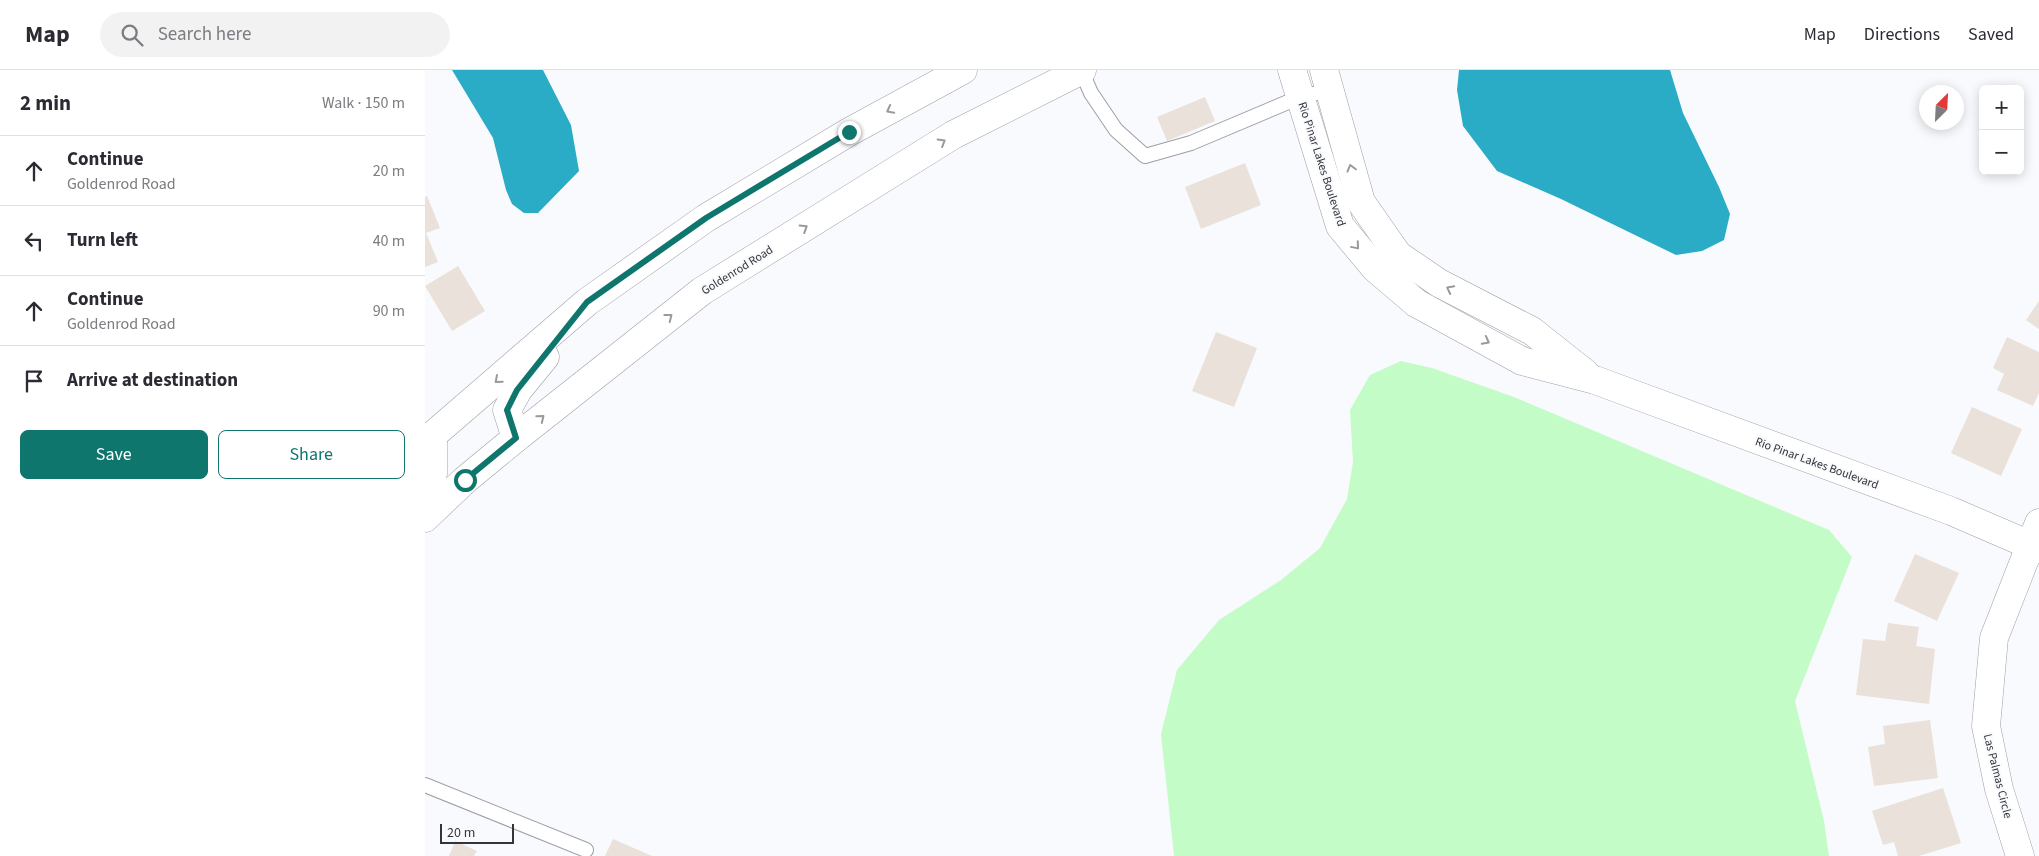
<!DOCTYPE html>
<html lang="en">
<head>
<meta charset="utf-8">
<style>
  body { margin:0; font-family:"Source Sans 3",sans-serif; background:#f2f2f3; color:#2b2b33 }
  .controls { position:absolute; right:15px; top:15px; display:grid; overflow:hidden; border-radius:8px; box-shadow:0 2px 12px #0003 }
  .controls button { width:45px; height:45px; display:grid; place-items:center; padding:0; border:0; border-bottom:1px solid #e1e1e2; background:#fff; color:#2b2b33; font:25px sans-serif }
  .compass { position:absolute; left:1494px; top:15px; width:45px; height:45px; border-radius:50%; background:#fff; box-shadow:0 2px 12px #0003; rotate:24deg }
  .scale { position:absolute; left:15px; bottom:12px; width:74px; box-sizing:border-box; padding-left:5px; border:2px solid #333538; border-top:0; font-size:14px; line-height:18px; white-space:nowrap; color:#333538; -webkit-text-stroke:4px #f8fafd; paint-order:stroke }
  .stop { position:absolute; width:15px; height:15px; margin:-11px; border:4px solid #0f766e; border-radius:50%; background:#fff }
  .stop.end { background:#0f766e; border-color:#fff; box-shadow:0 1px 5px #0008 }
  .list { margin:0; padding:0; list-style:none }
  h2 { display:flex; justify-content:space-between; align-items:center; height:65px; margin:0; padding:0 20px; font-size:21px }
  h2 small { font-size:16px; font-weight:400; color:#7c7c81 }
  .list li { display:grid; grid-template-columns:32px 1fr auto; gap:15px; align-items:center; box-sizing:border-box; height:70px; padding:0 20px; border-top:1px solid #e1e1e2 }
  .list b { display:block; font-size:19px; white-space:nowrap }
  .list p { margin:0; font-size:16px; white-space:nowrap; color:#7c7c81 }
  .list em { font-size:16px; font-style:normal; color:#7c7c81 }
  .actions { display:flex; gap:10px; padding:15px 20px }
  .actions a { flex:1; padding:11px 0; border:1px solid #0f766e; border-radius:8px; text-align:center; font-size:18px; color:#0f766e }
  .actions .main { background:#0f766e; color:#fff }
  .icon { flex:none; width:28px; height:28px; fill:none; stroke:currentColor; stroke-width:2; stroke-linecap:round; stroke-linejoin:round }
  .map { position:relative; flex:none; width:1614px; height:786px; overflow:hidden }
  header { display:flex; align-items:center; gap:30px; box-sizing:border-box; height:70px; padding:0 25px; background:#fff; border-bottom:1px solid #e1e1e2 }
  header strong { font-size:24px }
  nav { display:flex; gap:28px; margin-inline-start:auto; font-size:18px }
  .search { width:350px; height:45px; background:#f2f2f3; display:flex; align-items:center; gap:12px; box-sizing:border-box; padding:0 18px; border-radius:28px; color:#7c7c81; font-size:19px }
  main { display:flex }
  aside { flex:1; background:#fff }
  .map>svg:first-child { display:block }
  .green { fill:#c4fcc7 }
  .water { fill:#2aacc6 }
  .building { fill:#eae1da }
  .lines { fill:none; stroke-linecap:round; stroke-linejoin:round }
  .service-casing { stroke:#9c9fa8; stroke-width:16 }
  .minor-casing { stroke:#9c9fa8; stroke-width:29 }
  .secondary-casing { stroke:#9c9fa8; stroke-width:29 }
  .service { stroke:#fff; stroke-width:14 }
  .minor { stroke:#fff; stroke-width:28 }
  .secondary { stroke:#fff; stroke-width:28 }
  .oneway { stroke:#999a9c }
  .route { stroke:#0f766e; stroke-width:6 }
  .labels { text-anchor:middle; stroke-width:4; stroke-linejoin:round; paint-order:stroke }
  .street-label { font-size:12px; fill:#333538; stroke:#f8fafd }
</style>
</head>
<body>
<header>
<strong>Map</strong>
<div class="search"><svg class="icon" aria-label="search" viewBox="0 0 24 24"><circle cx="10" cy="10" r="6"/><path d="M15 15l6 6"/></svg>Search here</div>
<nav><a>Map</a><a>Directions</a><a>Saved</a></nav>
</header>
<main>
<aside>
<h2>2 min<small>Walk · 150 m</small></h2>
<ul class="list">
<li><svg class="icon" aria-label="ahead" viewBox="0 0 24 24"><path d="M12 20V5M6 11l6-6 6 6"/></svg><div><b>Continue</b><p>Goldenrod Road</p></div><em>20 m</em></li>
<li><svg class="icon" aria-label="left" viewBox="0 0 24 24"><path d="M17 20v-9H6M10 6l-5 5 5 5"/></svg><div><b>Turn left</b></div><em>40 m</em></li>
<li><svg class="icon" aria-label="ahead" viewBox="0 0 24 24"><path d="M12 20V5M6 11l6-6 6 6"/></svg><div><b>Continue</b><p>Goldenrod Road</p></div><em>90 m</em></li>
<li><svg class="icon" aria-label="arrive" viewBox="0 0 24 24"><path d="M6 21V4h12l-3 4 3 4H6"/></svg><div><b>Arrive at destination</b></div></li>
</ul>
<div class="actions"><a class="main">Save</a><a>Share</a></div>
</aside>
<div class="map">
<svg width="1614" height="786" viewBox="0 0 1614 786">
  <rect width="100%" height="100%" fill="#f8fafd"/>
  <!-- green -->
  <path class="green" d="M976,291L1007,298L1089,327L1404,460L1427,487L1370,631L1399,751L1404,786H749L736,664L752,600L794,550L856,510L895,478L922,429L928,392L925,340L945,305Z"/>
  <!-- water -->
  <g class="water">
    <path d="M27,0H118L146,55L154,101L113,143H99L87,134L81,120L68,68Z"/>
    <path d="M1034,0H1245L1258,43L1294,117L1305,144L1299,170L1277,181L1251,185L1136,129L1072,101L1038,56L1032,20Z"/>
  </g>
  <!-- building -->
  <g class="building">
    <path d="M780,27L790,51L742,71L732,47Z"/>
    <path d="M820,93L836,135L776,159L760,117Z"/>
    <path d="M2,126L15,158L1,163L13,192L0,197V127Z"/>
    <path d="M33,196L60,241L27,261L0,216Z"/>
    <path d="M1614,231V259L1601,250Z"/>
    <path d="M791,262L832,278L809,337L767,321Z"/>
    <path d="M1582,267L1614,282V323L1608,336L1572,320L1579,304L1568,298Z"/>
    <path d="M1547,337L1597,359L1576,406L1526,383Z"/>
    <path d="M1490,484L1534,503L1512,551L1469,531Z"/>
    <path d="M1463,553L1494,557L1491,576L1510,579L1504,634L1431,625L1438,569L1460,571Z"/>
    <path d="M1505,650L1513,708L1449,716L1443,677L1460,674L1458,656Z"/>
    <path d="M1518,718L1536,773L1494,786H1473L1469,772L1458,775L1447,741Z"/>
    <path d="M188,769L227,786H180Z"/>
    <path d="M30,771L52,781L49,786H24Z"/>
  </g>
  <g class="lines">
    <defs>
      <g id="service">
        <path d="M656,0L666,23L691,60L720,86L766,73L875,27L905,20"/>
        <path d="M0,715L161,780"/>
      </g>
      <g id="minor">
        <path d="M867,0L915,156L950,198L991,233L1097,291L1170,310L1526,441L1614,479"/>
        <path d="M899,0L936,132L973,185L1014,213L1107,261L1160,303"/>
        <path d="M1595,786L1574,719L1561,656L1569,568L1614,453"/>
      </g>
      <g id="secondary">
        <path d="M91,368L82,340L93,320L120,287"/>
        <path d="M0,375L8,365L162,232L281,148L424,62L538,0"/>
        <path d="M0,416L8,404V365"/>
        <path d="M0,448L40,410L91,368L277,221L528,65L657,0"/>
      </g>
    </defs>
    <!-- service casing -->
    <use href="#service" class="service-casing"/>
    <!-- minor casing -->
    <use href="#minor" class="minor-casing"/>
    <!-- secondary casing -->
    <use href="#secondary" class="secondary-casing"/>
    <!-- service -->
    <use href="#service" class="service"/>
    <!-- minor -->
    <use href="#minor" class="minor"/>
    <!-- secondary -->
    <use href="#secondary" class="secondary"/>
  </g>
  <!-- one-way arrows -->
  <defs><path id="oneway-chevron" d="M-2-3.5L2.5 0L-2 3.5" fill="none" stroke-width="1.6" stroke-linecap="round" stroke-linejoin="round" transform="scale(1.25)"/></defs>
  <g class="oneway">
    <use href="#oneway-chevron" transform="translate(465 40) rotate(152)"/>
    <use href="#oneway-chevron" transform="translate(517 72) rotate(-31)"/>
    <use href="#oneway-chevron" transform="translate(926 98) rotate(-105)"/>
    <use href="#oneway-chevron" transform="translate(379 158) rotate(-32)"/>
    <use href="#oneway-chevron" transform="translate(931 176) rotate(50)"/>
    <use href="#oneway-chevron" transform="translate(1025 219) rotate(-153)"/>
    <use href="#oneway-chevron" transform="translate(244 247) rotate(-38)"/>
    <use href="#oneway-chevron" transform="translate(1061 271) rotate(28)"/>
    <use href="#oneway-chevron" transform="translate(73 310) rotate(139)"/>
    <use href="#oneway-chevron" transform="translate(116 348) rotate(-39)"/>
  </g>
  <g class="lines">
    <!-- route -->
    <path class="route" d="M40,410L91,368L82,340L92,320L162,232L281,148L424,62"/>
  </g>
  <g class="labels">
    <!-- street labels -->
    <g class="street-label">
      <text transform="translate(897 94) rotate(72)" y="4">Rio Pinar Lakes Boulevard</text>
      <text transform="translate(312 200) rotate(-32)" y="4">Goldenrod Road</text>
      <text transform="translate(1392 393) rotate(20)" y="4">Rio Pinar Lakes Boulevard</text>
      <text transform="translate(1573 706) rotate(76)" y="4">Las Palmas Circle</text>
    </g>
  </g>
</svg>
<div class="controls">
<button>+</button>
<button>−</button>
</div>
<svg class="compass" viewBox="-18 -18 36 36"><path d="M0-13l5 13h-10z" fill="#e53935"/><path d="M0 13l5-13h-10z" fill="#7c7c81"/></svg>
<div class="scale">20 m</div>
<div class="stop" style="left:40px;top:410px"></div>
<div class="stop end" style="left:424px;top:62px"></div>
</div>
</main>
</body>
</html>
